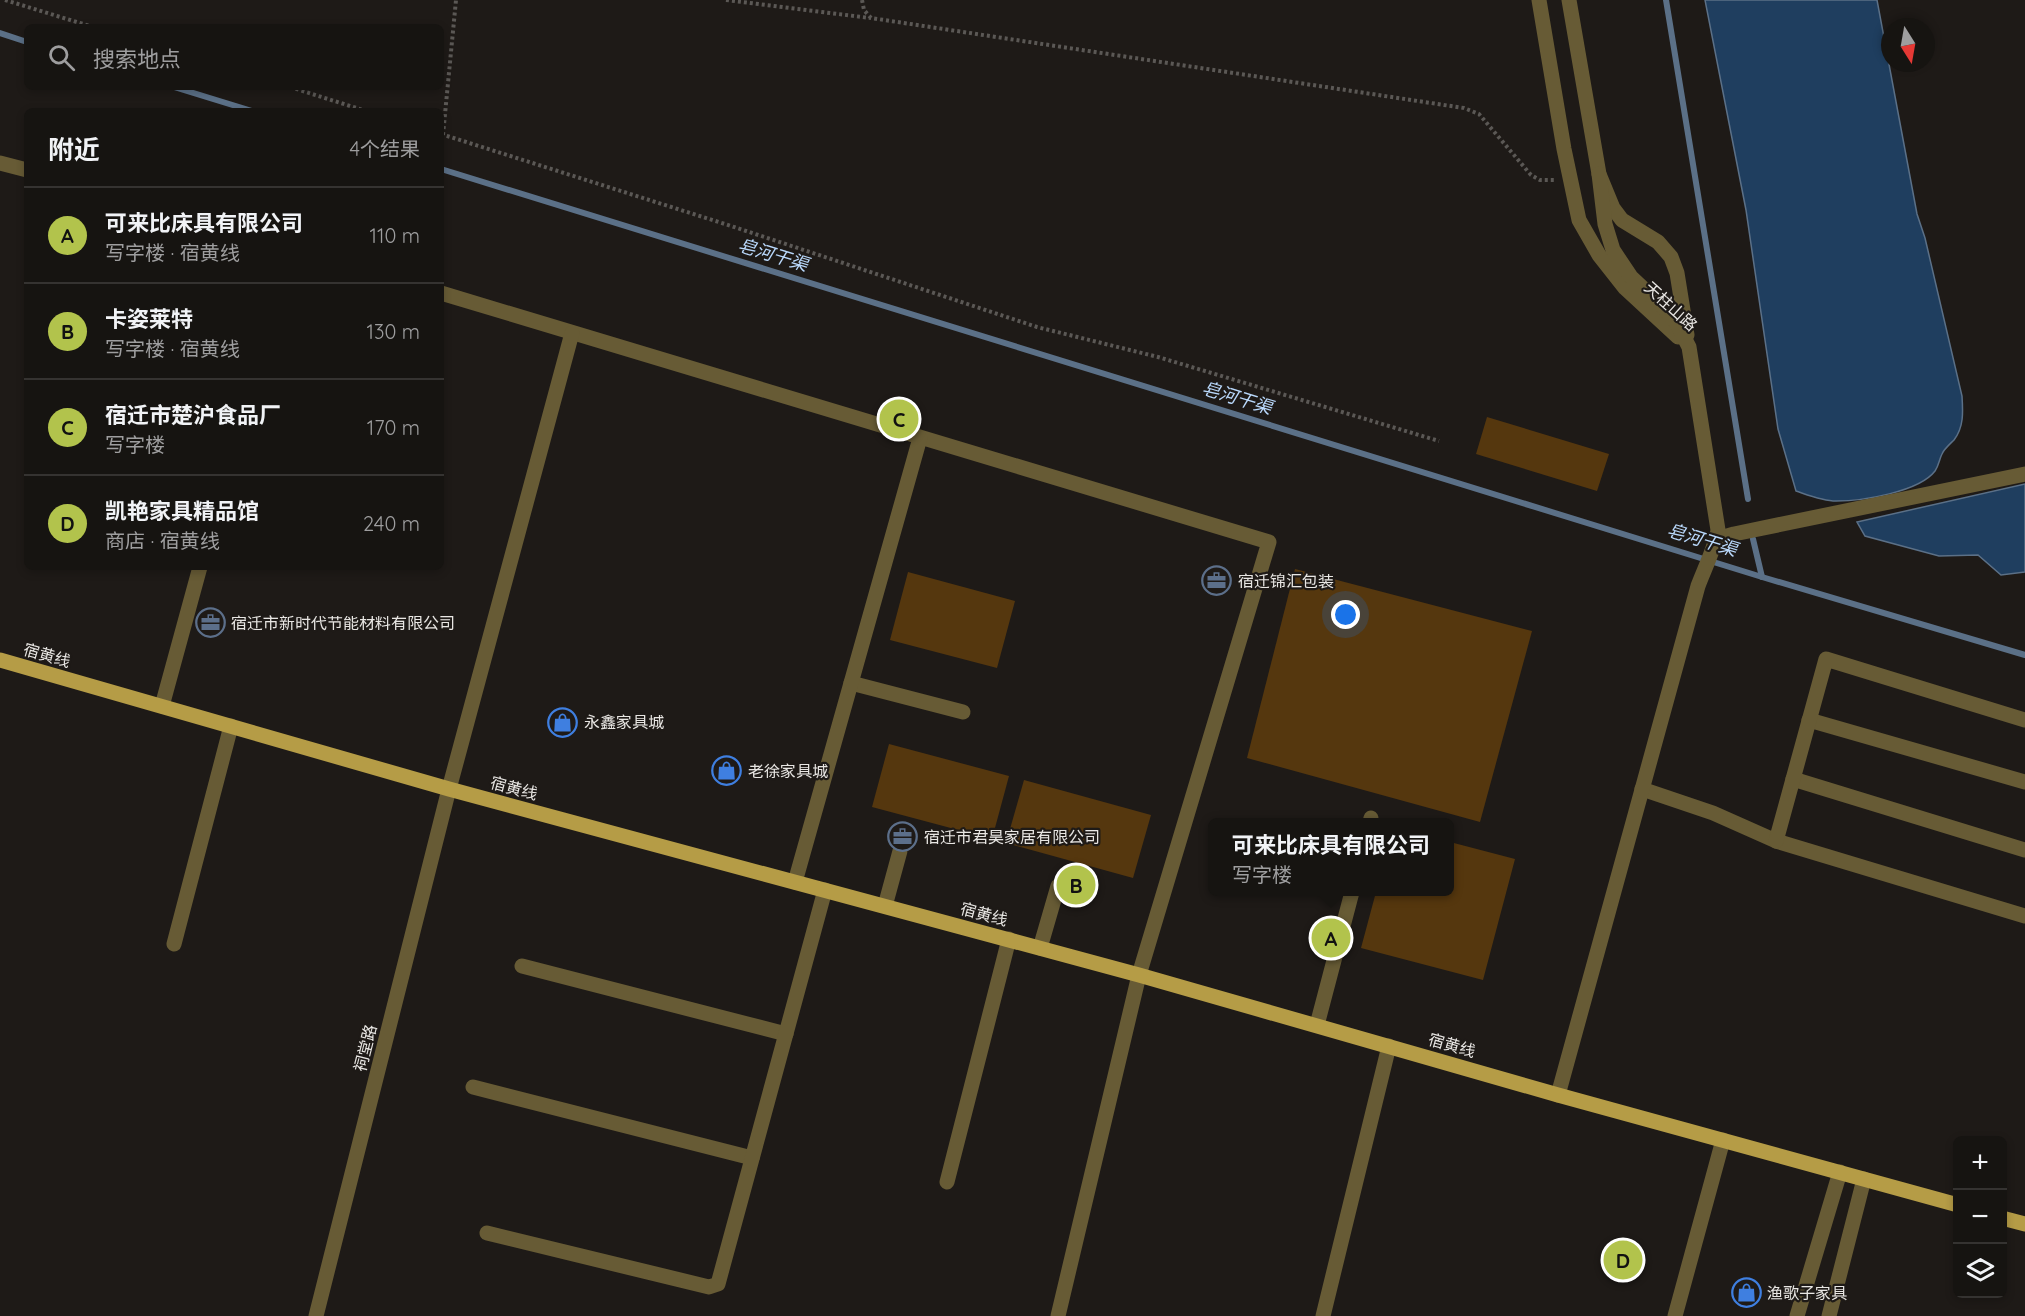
<!DOCTYPE html>
<html lang="zh">
<head>
<meta charset="utf-8">
<style>
  body { margin:0; font-family:Quicksand,"Noto Sans SC",sans-serif; background:#23211f; color:#f1f3f6 }
  .controls { position:absolute; right:18px; bottom:18px; display:grid; overflow:hidden; border-radius:9px; box-shadow:0 3px 9px #0003 }
  .controls button { width:54px; height:54px; display:grid; place-items:center; padding:0; border:0; border-bottom:2px solid #353331; background:#161411; color:#f1f3f6; font:30px sans-serif }
  .compass { position:absolute; left:1881px; top:18px; width:54px; height:54px; border-radius:50%; background:#161411; box-shadow:0 3px 9px #0003; rotate:169deg }
  .you { position:absolute; left:1346px; top:615px; width:21px; height:21px; margin:-15px; border:4px solid #fff; border-radius:50%; background:#1a73e8; box-shadow:0 0 0 9px #1a73e833 }
  .badge { display:grid; place-items:center; width:39px; height:39px; border-radius:50%; background:#b2c34c; color:#111; font-size:20px; font-weight:700 }
  .pin { position:absolute; translate:-50% -50%; border:3px solid #fff; box-shadow:0 2px 6px #0006 }
  .popup { position:absolute; left:1208px; top:818px; width:246px; height:78px; box-sizing:border-box; display:grid; place-content:center; border-radius:9px; background:#161411; filter:drop-shadow(0 2px 4px #0005); font-size:20px; white-space:nowrap; color:#9e9e9f }
  .popup b { font-size:22px; color:#f1f3f6 }
  .popup::after { content:''; position:absolute; left:50%; top:100%; margin-left:-12px; border:12px solid transparent; border-top-color:#161411 }
  .list { margin:0; padding:0; list-style:none }
  h2 { display:flex; justify-content:space-between; align-items:center; height:78px; margin:0; padding:0 24px; font-size:26px }
  h2 small { font-size:20px; font-weight:400; color:#9e9e9f }
  .list li { display:grid; grid-template-columns:39px 1fr auto; gap:18px; align-items:center; box-sizing:border-box; height:96px; padding:0 24px; border-top:2px solid #353331 }
  .list b { display:block; font-size:22px; white-space:nowrap }
  .list p { margin:0; font-size:20px; white-space:nowrap; color:#9e9e9f }
  .list em { font-size:20px; font-style:normal; color:#9e9e9f }
  .icon { flex:none; width:33px; height:33px; fill:none; stroke:currentColor; stroke-width:2; stroke-linecap:round; stroke-linejoin:round }
  .map { position:relative; flex:none; width:2025px; height:1316px; overflow:hidden }
  .search { position:absolute; background:#161411; box-shadow:0 3px 9px #0003; left:24px; top:24px; width:420px; height:66px; display:flex; align-items:center; gap:15px; box-sizing:border-box; padding:0 21px; border-radius:9px; color:#9e9e9f; font-size:22px }
  .panel { position:absolute; background:#161411; box-shadow:0 3px 9px #0003; left:24px; top:108px; width:420px; height:462px; border-radius:9px }
  .map>svg:first-child { display:block }
  .water { fill:#1f3e5f; stroke:#5b7087; stroke-width:1.5 }
  .lines { fill:none; stroke-linecap:round; stroke-linejoin:round }
  .stream { stroke:#5b7087; stroke-width:6 }
  .building { fill:#55370e }
  .path { stroke:#5b5855; stroke-width:4; stroke-dasharray:3 3; stroke-linecap:butt }
  .minor { stroke:#675b35; stroke-width:15 }
  .major { stroke:#b59c46; stroke-width:15 }
  .labels { text-anchor:middle; stroke-width:4.5; stroke-linejoin:round; paint-order:stroke }
  .street-label { font-size:16px; fill:#e8e6e3; stroke:#1e1a17 }
  .poi-label { font-size:16px; fill:#e8e6e3; stroke:#1e1a17; text-anchor:start }
  .water-label { font-size:18px; font-style:italic; fill:#b9d8fb; stroke:#1e1a17 }
</style>
</head>
<body>
<div class="map">
<svg width="2025" height="1316" viewBox="0 0 2025 1316">
  <rect width="100%" height="100%" fill="#1e1a17"/>
  <!-- water -->
  <g class="water">
    <path d="M1705,0H1877L1917,214L1925,238L1962,396C1963,412 1964,427 1954,440C1950,444 1944,449 1942,454C1939,460 1939,465 1935,471C1919,492 1862,501 1836,501C1823,501 1808,495 1796,491L1778,429L1746,210Z"/>
    <path d="M2025,484V572L2001,575L1978,555L1939,556L1865,536L1857,522Z"/>
  </g>
  <g class="lines">
    <!-- stream -->
    <g class="stream">
      <path d="M1666,0L1748,499"/>
      <path d="M0,33L27,42"/>
      <path d="M174,87L252,111"/>
      <path d="M441,169L1762,577L2025,655"/>
      <path d="M1753,539L1762,577"/>
    </g>
  </g>
  <!-- building -->
  <g class="building">
    <path d="M1487,417L1609,454L1597,491L1476,454Z"/>
    <path d="M1295,569L1532,631L1480,822L1247,758Z"/>
    <path d="M908,572L1015,601L997,668L890,640Z"/>
    <path d="M889,744L1009,776L992,839L872,807Z"/>
    <path d="M1024,780L1151,815L1133,878L1006,843Z"/>
    <path d="M1450,842L1515,859L1483,980L1361,948L1376,892H1450Z"/>
  </g>
  <g class="lines">
    <!-- path -->
    <g class="path">
      <path d="M5,0L93,27"/>
      <path d="M726,0L870,18"/>
      <path d="M862,0L864,10L871,18L1464,108L1479,114L1531,175L1540,180H1554"/>
      <path d="M290,87L366,111"/>
      <path d="M441,134L725,224L1037,327L1158,357L1439,441"/>
      <path d="M443,135L456,0"/>
    </g>
    <!-- minor -->
    <g class="minor">
      <path d="M1539,0L1564,149L1579,220L1599,255L1625,288L1678,337"/>
      <path d="M1569,0L1599,174L1613,208L1622,220L1658,242L1671,257L1677,273L1687,335"/>
      <path d="M0,163L27,170"/>
      <path d="M441,293L1269,542L1139,975L1058,1316"/>
      <path d="M1717,539L1734,534L2025,474"/>
      <path d="M851,683L963,712"/>
      <path d="M162,706L200,567"/>
      <path d="M1809,720L2025,782"/>
      <path d="M1793,779L2025,850"/>
      <path d="M1642,789L1713,813L1776,841L2025,916"/>
      <path d="M1370,822L1371,818"/>
      <path d="M1776,841L1826,659L2025,720"/>
      <path d="M795,882L920,438"/>
      <path d="M885,906L900,851"/>
      <path d="M174,944L231,726"/>
      <path d="M1040,948L1058,886"/>
      <path d="M522,966L786,1034"/>
      <path d="M1317,1025L1352,892"/>
      <path d="M473,1087L752,1158"/>
      <path d="M1558,1095L1698,586C1704,570 1716,545 1718,530L1689,347L1676,322L1663,307L1631,277L1613,250L1605,224L1599,174"/>
      <path d="M947,1182L1009,939"/>
      <path d="M487,1233L709,1287L718,1284L825,890"/>
      <path d="M316,1316L449,789L572,333"/>
      <path d="M1323,1316L1389,1046"/>
      <path d="M1675,1316L1723,1140"/>
      <path d="M1797,1316L1840,1172"/>
      <path d="M1829,1316L1864,1179"/>
    </g>
    <!-- major -->
    <g class="major">
      <path d="M0,660L449,789L1139,975L1558,1095L1958,1205"/>
      <path d="M2002,1218L2025,1224"/>
    </g>
  </g>
  <!-- icons -->
  <defs>
    <symbol id="office-ring" viewBox="-11 -11 22 22"><circle r="9.5" fill="#1e1a17" stroke="#5c6f8a" stroke-width="1.5"/><path d="M-6-3h4V-5.5h4V-3h4V5H-6ZM-1-4.5V-3h2v-1.5ZM-6 0V1H6V0Z" fill="#5c6f8a"/></symbol>
    <symbol id="shop-ring" viewBox="-11 -11 22 22"><circle r="9.5" fill="#1e1a17" stroke="#3f7fe0" stroke-width="1.5"/><path d="M-5-2.5h2.3a2.7 3.5 0 0 1 5.4 0H5L5.5 6h-11ZM-1.5-2.5h3a1.5 2.3 0 0 0-3 0Z" fill="#3f7fe0"/></symbol>
  </defs>
  <g fill-rule="evenodd">
    <use href="#office-ring" x="1200" y="564" width="33" height="33"/>
    <use href="#office-ring" x="194" y="606" width="33" height="33"/>
    <use href="#shop-ring" x="546" y="706" width="33" height="33"/>
    <use href="#shop-ring" x="710" y="754" width="33" height="33"/>
    <use href="#office-ring" x="886" y="820" width="33" height="33"/>
    <use href="#shop-ring" x="1730" y="1276" width="33" height="33"/>
  </g>
  <g class="labels">
    <!-- street labels -->
    <g class="street-label">
      <text transform="translate(1671 306) rotate(42)" y="6">天柱山路</text>
      <text transform="translate(47 655) rotate(16)" y="6">宿黄线</text>
      <text transform="translate(514 788) rotate(15)" y="6">宿黄线</text>
      <text transform="translate(984 914) rotate(15)" y="6">宿黄线</text>
      <text transform="translate(1452 1045) rotate(16)" y="6">宿黄线</text>
      <text transform="translate(365 1048) rotate(-76)" y="6">祠堂路</text>
    </g>
    <!-- poi labels -->
    <g class="poi-label">
      <text x="1238" y="587">宿迁锦汇包装</text>
      <text x="231" y="629">宿迁市新时代节能材料有限公司</text>
      <text x="584" y="728">永鑫家具城</text>
      <text x="748" y="777">老徐家具城</text>
      <text x="924" y="843">宿迁市君昊家居有限公司</text>
      <text x="1767" y="1299">渔歌子家具</text>
    </g>
    <!-- water labels -->
    <g class="water-label">
      <text transform="translate(773 255) rotate(17)" y="6">皂河干渠</text>
      <text transform="translate(1237 398) rotate(17)" y="6">皂河干渠</text>
      <text transform="translate(1702 540) rotate(17)" y="6">皂河干渠</text>
    </g>
  </g>
</svg>
<div class="controls">
<button>+</button>
<button>−</button>
<button><svg class="icon" aria-label="layers" viewBox="0 0 24 24"><path d="M12 4l9 5-9 5-9-5zM3 14l9 5 9-5"/></svg></button>
</div>
<svg class="compass" viewBox="-18 -18 36 36"><path d="M0-13l5 13h-10z" fill="#e53935"/><path d="M0 13l5-13h-10z" fill="#9e9e9f"/></svg>
<div class="you"></div>
<div class="pin badge" style="left:1331px;top:938px">A</div>
<div class="popup"><b>可来比床具有限公司</b>写字楼</div>
<div class="pin badge" style="left:1076px;top:885px">B</div>
<div class="pin badge" style="left:899px;top:419px">C</div>
<div class="pin badge" style="left:1623px;top:1260px">D</div>
<div class="search"><svg class="icon" aria-label="search" viewBox="0 0 24 24"><circle cx="10" cy="10" r="6"/><path d="M15 15l6 6"/></svg>搜索地点</div>
<section class="panel">
<h2>附近<small>4个结果</small></h2>
<ul class="list">
<li><span class="badge">A</span><div><b>可来比床具有限公司</b><p>写字楼 · 宿黄线</p></div><em>110 m</em></li>
<li><span class="badge">B</span><div><b>卡姿莱特</b><p>写字楼 · 宿黄线</p></div><em>130 m</em></li>
<li><span class="badge">C</span><div><b>宿迁市楚沪食品厂</b><p>写字楼</p></div><em>170 m</em></li>
<li><span class="badge">D</span><div><b>凯艳家具精品馆</b><p>商店 · 宿黄线</p></div><em>240 m</em></li>
</ul>
</section>
</div>
</body>
</html>
